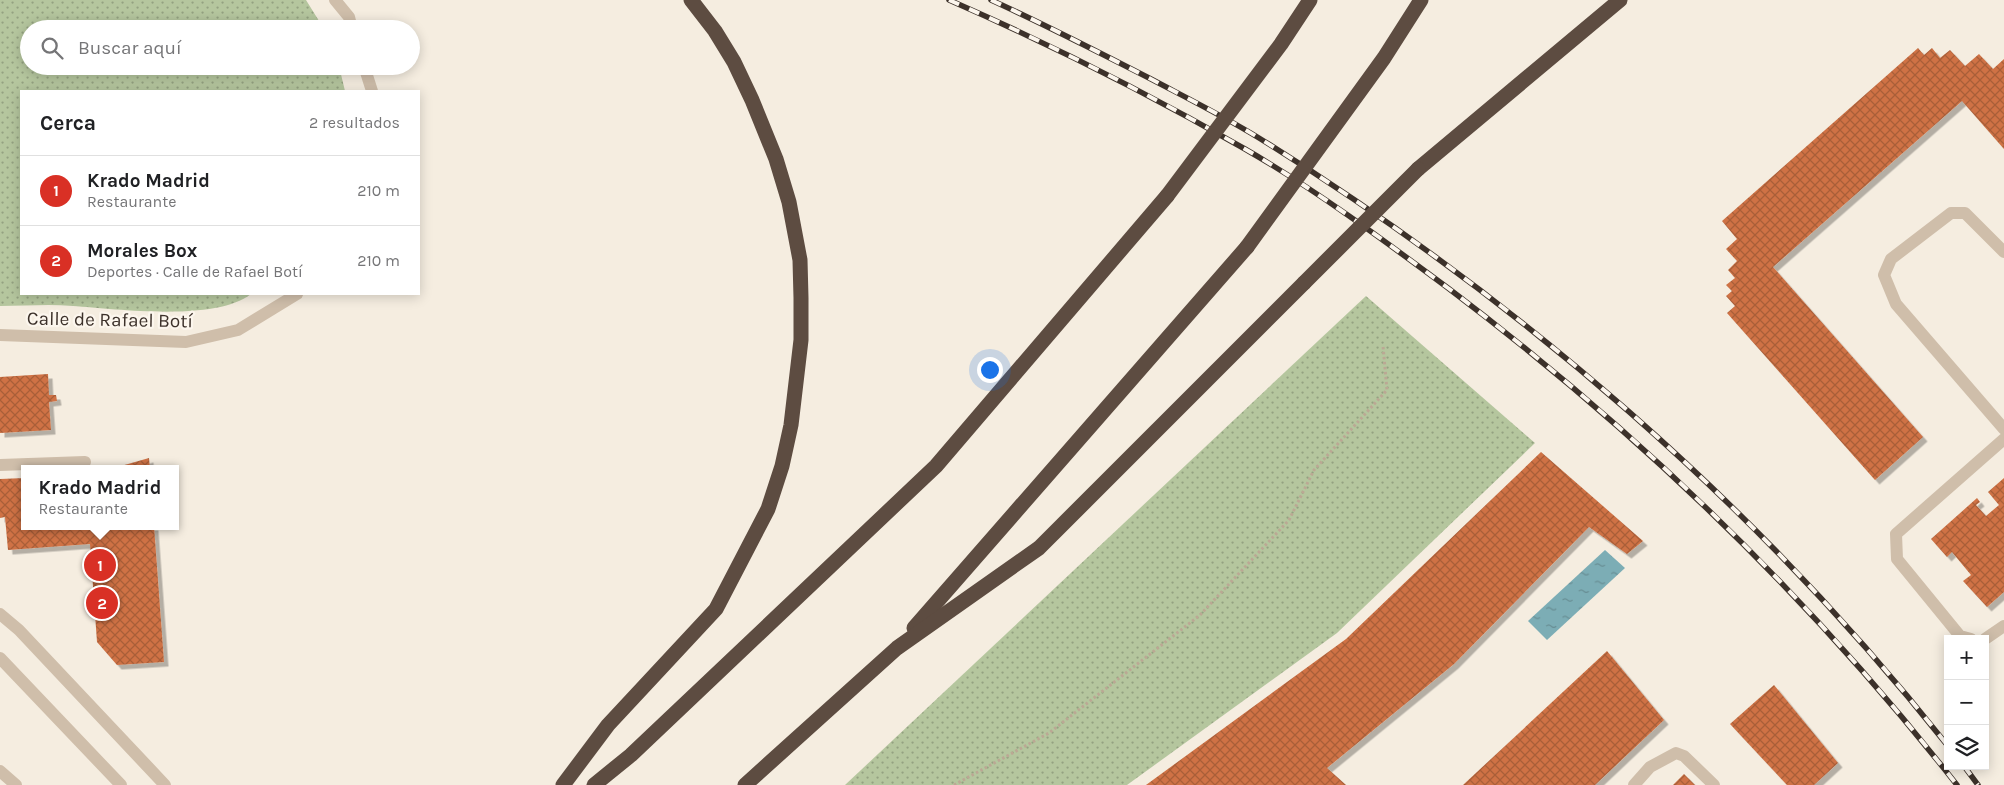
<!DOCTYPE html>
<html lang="es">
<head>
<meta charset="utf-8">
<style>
  body { margin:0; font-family:Karla,sans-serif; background:#f2f2f2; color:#202124 }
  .controls { position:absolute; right:15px; bottom:15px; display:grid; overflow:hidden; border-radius:0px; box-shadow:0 2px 12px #0003 }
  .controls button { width:45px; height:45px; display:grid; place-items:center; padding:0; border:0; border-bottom:1px solid #e0e0e0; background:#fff; color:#202124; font:25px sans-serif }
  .you { position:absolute; left:989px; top:369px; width:18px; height:18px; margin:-12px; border:4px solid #fff; border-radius:50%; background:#1a73e8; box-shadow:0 0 0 8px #1a73e833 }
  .badge { display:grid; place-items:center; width:32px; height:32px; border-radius:50%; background:#d93025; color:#fff; font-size:16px; font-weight:700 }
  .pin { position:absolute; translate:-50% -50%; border:2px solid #fff; box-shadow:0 1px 5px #0006 }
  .popup { position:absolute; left:21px; top:465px; width:158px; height:65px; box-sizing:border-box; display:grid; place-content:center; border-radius:0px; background:#fff; filter:drop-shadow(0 1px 4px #0005); font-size:16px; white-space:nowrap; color:#757577 }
  .popup b { font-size:19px; color:#202124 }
  .popup::after { content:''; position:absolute; left:50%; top:100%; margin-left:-10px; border:10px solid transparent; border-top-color:#fff }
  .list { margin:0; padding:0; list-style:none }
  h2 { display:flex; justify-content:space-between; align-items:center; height:65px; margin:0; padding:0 20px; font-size:21px }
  h2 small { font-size:16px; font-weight:400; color:#757577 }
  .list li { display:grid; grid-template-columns:32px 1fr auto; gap:15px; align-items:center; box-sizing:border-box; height:70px; padding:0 20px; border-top:1px solid #e0e0e0 }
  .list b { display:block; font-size:19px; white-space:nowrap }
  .list p { margin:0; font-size:16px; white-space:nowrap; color:#757577 }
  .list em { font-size:16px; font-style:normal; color:#757577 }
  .icon { flex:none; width:28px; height:28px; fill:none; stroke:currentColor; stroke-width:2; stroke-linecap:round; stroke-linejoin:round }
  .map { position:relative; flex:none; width:2004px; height:785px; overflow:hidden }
  .search { position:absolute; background:#fff; box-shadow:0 2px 12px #0003; left:20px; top:20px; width:400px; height:55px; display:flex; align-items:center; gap:12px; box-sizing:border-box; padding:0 18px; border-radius:28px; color:#757577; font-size:19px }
  .panel { position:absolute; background:#fff; box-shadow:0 2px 12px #0003; left:20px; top:90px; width:400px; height:205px; border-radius:0px }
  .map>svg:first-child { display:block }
  .grass { fill:url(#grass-dots) }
  .water { fill:url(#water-ripples) }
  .building { fill:url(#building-cross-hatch); filter:url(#shadow) }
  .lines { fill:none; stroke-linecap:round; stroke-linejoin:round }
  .path { stroke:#bba894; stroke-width:3; stroke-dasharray:2.5 2.5; stroke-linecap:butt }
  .minor { stroke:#cfbeaa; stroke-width:12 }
  .highway { stroke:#5d4c41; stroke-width:15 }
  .rail-casing { stroke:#3c312a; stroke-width:5.5 }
  .rail { stroke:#fcf6ed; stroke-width:4; stroke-dasharray:11; stroke-linecap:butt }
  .highway-bridge { stroke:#5d4c41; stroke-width:15 }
  .labels { text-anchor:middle; stroke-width:4.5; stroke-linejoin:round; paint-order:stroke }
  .street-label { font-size:19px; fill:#3c312a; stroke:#fcf6ed }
</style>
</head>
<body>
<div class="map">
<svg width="2004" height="785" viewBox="0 0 2004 785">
  <defs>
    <pattern id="grass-dots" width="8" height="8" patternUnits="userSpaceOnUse" patternTransform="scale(1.25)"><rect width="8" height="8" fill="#b5c69e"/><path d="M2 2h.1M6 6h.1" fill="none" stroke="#94a181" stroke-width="1.8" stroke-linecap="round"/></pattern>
    <pattern id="water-ripples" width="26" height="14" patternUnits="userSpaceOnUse" patternTransform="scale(1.25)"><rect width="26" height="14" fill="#7cadb5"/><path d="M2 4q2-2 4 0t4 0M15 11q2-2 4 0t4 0" fill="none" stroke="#678d93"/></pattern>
    <pattern id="building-cross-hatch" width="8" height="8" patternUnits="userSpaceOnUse" patternTransform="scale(1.25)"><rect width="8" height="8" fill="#cf7244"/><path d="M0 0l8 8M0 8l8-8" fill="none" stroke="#a95e39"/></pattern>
    <filter id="shadow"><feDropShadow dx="4.5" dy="4.5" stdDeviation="0" flood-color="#0004"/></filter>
  </defs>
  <rect width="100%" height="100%" fill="#f5ede0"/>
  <!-- grass -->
  <g class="grass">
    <path d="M0,0H306L324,29H29V66H339L345,91H21V294H251C215,322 117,309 73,306C49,304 24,306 0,306Z"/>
    <path d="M1366,296L1535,443L1337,633L1127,785H845Z"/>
  </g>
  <!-- water -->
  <path class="water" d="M1605,550L1625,568L1547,640L1528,621Z"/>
  <!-- building -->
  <g class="building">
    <path d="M1918,48L1924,55L1932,48L1940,58L1950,50L1965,66L1979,54L1993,69L2004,59V149L1962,101L1773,267L1923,437L1875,480L1727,313L1735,306L1726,296L1732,291L1726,285L1735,278L1728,270L1737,261L1726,249L1737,239L1722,221Z"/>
    <path d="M48,374L49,395H56L57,401L49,402L51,430L0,433V377Z"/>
    <path d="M1541,452L1643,541L1627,554L1589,527L1454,664L1327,768L1346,785H1146L1346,639Z"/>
    <path d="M149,458L150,469H114V468Z"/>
    <path d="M25,478V526H154L164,662L117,665L97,642L90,544L8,550L5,517L0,518V479Z"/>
    <path d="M2004,478V592L1987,607L1963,581L1971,575L1952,552L1947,557L1931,539L1977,498L1980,502L1976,505L1986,516L1999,505L1988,492Z"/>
    <path d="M1607,651L1664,720L1595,785H1463Z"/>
    <path d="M1774,685L1838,763L1814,785H1787L1730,724Z"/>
    <path d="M1684,774L1695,785H1673Z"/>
  </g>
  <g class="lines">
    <!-- path -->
    <path class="path" d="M954,785L1049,733L1200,615L1289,520L1314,470L1387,390L1383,346"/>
    <!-- minor -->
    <g class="minor">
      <path d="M335,0L349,17L352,29"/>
      <path d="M364,66L372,91"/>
      <path d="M2004,252L1965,213H1951L1891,259L1884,275L1896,304L2004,429"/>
      <path d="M0,335L186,342L238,330L297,294"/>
      <path d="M0,465L85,462"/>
      <path d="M0,614L19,630L165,785"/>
      <path d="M1971,639L1960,636L1897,559L1896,534L2004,439"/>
      <path d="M1985,639L2004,626"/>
      <path d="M0,658L121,785"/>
      <path d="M0,771L16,785"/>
      <path d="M1634,785L1650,767L1676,753L1684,756L1714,785"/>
    </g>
    <!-- highway -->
    <g class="highway">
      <path d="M1418,169L1620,0"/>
      <path d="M914,628L1247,247"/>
      <path d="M563,785L608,725L716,609L768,509L782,466L791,425L801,340V298L800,260L789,202L776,159L752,100L734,62L715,31L691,0"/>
      <path d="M594,785L631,755L936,466L1167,196"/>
      <path d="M745,785L897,648L1039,548L1304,283"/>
    </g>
    <defs>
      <g id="rail">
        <path d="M949,0C1050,44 1149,94 1245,149C1316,190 1382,239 1448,288C1640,433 1808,595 1957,785"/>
        <path d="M991,0C1046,25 1098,52 1151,79C1187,98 1225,117 1259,138C1520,300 1757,505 1948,746"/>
        <path d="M1964,766L1978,785"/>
      </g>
    </defs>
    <!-- rail casing -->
    <use href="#rail" class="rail-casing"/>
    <!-- rail -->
    <use href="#rail" class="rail"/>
    <!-- highway-bridge -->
    <g class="highway-bridge">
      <path d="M1167,196L1281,44L1310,0"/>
      <path d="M1247,247L1384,58L1421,0"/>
      <path d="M1304,283L1418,169"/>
    </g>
  </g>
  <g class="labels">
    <!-- street labels -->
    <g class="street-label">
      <text transform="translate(110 319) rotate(1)" y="7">Calle de Rafael Botí</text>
    </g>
  </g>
</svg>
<div class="controls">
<button>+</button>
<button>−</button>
<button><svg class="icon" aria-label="layers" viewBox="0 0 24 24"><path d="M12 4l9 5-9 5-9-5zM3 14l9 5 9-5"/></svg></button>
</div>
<div class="you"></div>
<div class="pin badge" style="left:100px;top:565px">1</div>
<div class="popup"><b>Krado Madrid</b>Restaurante</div>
<div class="pin badge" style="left:102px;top:603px">2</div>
<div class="search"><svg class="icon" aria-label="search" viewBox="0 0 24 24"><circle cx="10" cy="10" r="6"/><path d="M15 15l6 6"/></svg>Buscar aquí</div>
<section class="panel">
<h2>Cerca<small>2 resultados</small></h2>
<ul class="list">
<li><span class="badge">1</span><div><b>Krado Madrid</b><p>Restaurante</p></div><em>210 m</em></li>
<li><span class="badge">2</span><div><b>Morales Box</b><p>Deportes · Calle de Rafael Botí</p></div><em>210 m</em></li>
</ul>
</section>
</div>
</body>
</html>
